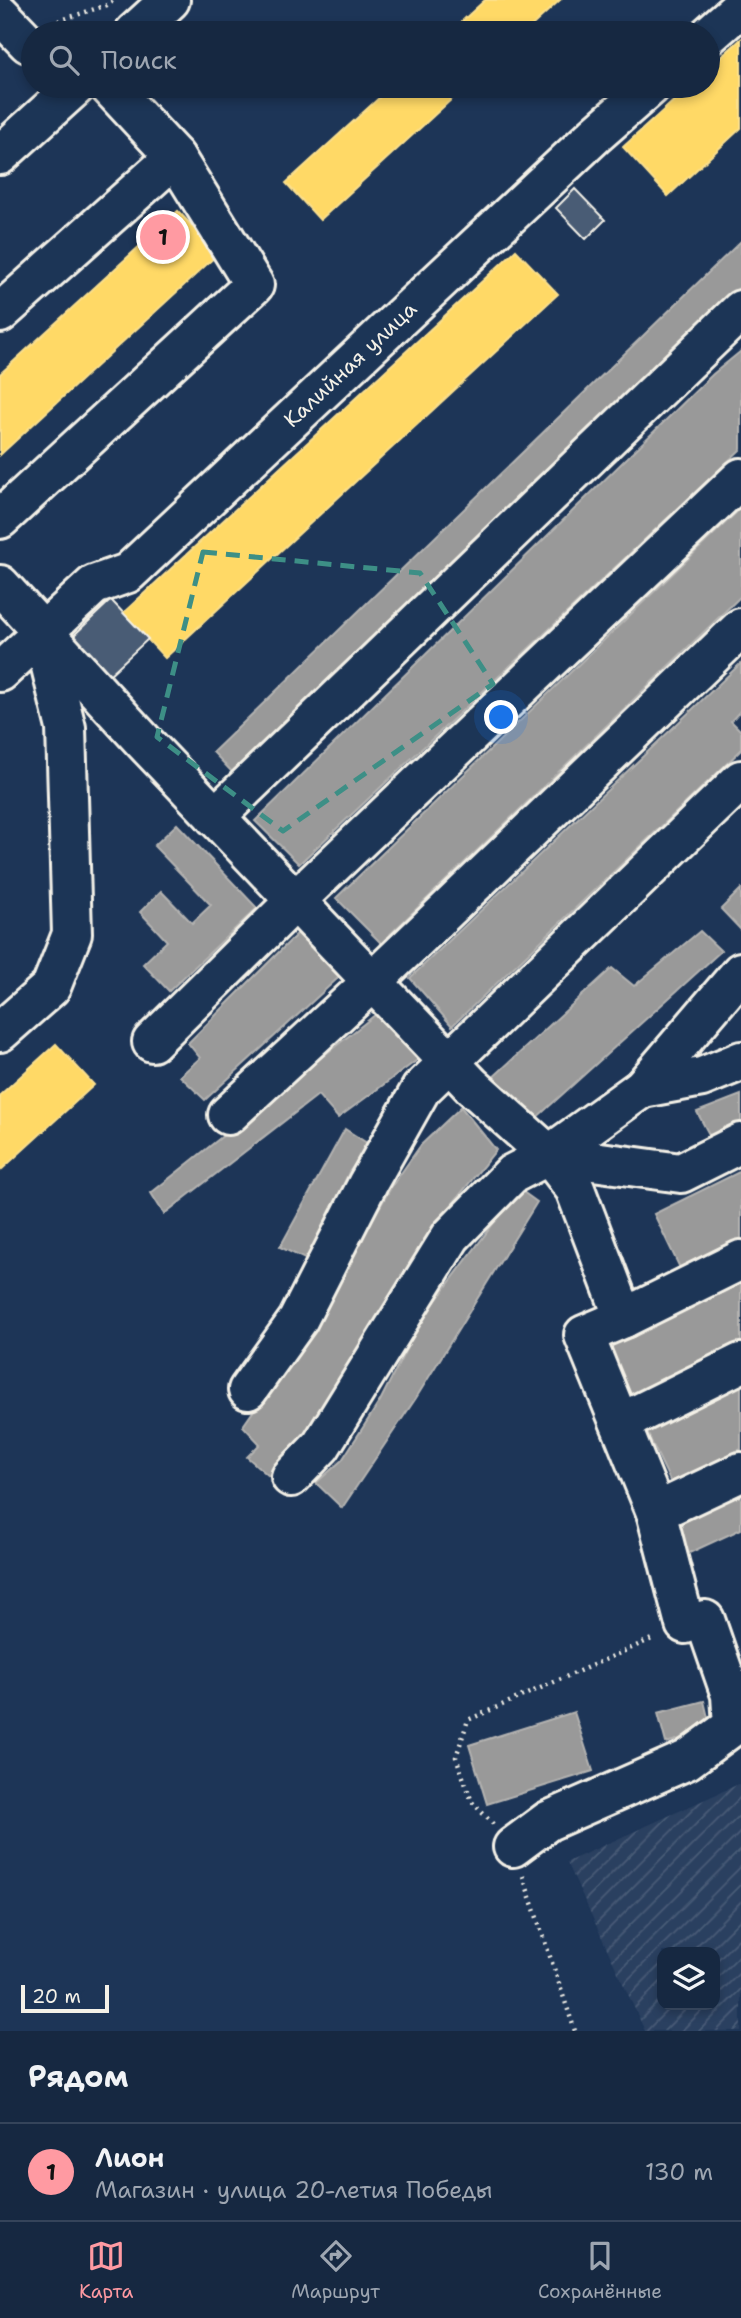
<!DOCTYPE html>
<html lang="ru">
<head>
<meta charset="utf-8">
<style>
  body { margin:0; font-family:"Shantell Sans",sans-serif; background:#23344c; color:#f1f3f6 }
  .controls { position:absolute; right:21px; bottom:21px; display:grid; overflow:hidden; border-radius:14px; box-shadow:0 4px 10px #0003 }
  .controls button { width:63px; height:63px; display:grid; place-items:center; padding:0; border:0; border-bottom:2px solid #35445a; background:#162841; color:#f1f3f6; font:35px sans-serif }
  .scale { position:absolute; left:21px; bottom:18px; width:88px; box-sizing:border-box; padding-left:7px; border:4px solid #f4f1e8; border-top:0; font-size:19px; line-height:24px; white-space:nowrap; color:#f4f1e8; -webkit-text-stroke:5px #1d3557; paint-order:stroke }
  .you { position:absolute; left:502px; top:718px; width:24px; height:24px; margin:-18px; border:5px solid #fff; border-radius:50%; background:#1a73e8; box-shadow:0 0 0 10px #1a73e833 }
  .badge { display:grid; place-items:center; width:46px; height:46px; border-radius:50%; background:#ff9aa2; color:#111; font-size:23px; font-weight:700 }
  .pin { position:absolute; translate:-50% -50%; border:4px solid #fff; box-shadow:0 2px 7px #0006 }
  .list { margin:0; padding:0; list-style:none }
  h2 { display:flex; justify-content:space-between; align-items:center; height:91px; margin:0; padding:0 28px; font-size:30px }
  h2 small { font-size:23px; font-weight:400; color:#9ea6b1 }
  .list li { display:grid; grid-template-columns:46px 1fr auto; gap:21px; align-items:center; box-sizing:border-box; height:98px; padding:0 28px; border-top:2px solid #35445a }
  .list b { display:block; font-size:26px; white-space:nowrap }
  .list p { margin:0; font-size:23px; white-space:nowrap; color:#9ea6b1 }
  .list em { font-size:23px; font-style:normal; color:#9ea6b1 }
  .icon { flex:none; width:38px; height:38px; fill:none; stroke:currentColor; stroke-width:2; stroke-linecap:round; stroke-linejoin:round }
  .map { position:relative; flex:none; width:741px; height:2031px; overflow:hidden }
  .search { position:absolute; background:#162841; box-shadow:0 4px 10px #0003; left:21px; right:21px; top:21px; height:77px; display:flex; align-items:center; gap:18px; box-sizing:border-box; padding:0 24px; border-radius:38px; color:#9ea6b1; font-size:26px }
  .sheet { height:189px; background:#162841 }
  nav { display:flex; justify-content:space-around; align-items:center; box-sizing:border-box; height:98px; border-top:2px solid #35445a; background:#162841; font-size:19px; color:#9ea6b1 }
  nav a { display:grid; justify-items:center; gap:4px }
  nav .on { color:#ff9aa2 }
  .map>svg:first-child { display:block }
  .industrial { fill:url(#industrial-furrows); fill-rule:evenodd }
  .homes { fill:#ffd966; stroke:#fce08d; stroke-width:2 }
  .industry { fill:#999; stroke:#b4b3b1; stroke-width:2 }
  .building { fill:#485b74; stroke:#f4f1e8; stroke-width:2 }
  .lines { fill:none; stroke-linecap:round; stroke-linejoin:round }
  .minor-casing { stroke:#f4f1e8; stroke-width:44 }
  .major-casing { stroke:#f4f1e8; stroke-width:44 }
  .path { stroke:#f4f1e8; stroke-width:4.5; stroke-dasharray:2 5; stroke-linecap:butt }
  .minor { stroke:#1d3557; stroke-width:38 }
  .major { stroke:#1d3557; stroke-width:38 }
  .marked { fill:none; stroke:#3d8f86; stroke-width:5; stroke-dasharray:14 9; stroke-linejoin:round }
  .labels { text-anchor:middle; stroke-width:7; stroke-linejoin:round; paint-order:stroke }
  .street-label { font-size:21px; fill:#f4f1e8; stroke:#1d3557 }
</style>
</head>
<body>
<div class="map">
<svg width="741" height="2031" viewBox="0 0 741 2031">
  <defs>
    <pattern id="industrial-furrows" width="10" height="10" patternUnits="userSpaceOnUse" patternTransform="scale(1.75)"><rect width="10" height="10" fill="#2a4060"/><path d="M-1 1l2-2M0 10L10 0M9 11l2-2" fill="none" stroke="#4a5c77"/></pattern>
  </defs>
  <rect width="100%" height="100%" fill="#1d3557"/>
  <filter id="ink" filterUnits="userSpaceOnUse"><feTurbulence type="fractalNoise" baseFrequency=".0143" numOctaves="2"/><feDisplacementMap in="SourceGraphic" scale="14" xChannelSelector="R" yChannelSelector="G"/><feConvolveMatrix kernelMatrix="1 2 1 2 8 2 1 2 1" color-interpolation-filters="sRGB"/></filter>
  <g filter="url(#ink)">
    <!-- industrial -->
    <path class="industrial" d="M741,1783V2031H645L567,1862ZM662,1952H715V2005H662Z"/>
    <!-- homes -->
    <g class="homes">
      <path d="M485,0H560L524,33H449Z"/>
      <path d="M741,39V128L668,196L623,147L690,86H708V69Z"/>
      <path d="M392,86H466L320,220L286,183Z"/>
      <path d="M178,211L218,254L0,455V374Z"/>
      <path d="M516,250L558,294L165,658L123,613Z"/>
      <path d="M56,1044L94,1085L0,1171V1095Z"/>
    </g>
    <!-- industry -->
    <g class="industry">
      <path d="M741,241V286L233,773L213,752Z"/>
      <path d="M741,351V449L299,864L255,821L713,374Z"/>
      <path d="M741,508V596L381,943L336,898Z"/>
      <path d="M741,663V710L731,721L741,731V750L452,1026L410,978Z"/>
      <path d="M177,824L257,908L169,991L143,964L167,941L140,912L161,891L192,923L211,905L154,846Z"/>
      <path d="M741,889V930L721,909Z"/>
      <path d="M306,925L349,968L205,1100L180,1076L200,1058L188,1043Z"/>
      <path d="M700,931L721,951L533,1121L490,1080L612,968L634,986Z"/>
      <path d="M385,1007L420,1058L338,1118L318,1095L164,1214L151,1193Z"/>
      <path d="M741,1095V1127L712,1140L697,1112Z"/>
      <path d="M461,1107L496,1150L424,1239L331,1402L269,1476L247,1457L260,1444L243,1426L300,1344L392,1186L421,1145Z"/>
      <path d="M345,1129L370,1145L349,1172L309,1261L280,1247Z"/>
      <path d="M741,1171V1239L680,1268L654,1214Z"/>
      <path d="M519,1189L537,1202L416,1398L342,1508L316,1483L342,1460L380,1401L420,1322Z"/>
      <path d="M741,1279V1347L631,1401L604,1346Z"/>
      <path d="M741,1380V1449L671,1483L644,1426Z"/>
      <path d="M741,1494V1529L683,1556L671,1528Z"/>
      <path d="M704,1701L711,1730L666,1743L658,1713Z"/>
      <path d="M574,1712L593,1771L487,1804L469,1745Z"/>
    </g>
    <!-- building -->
    <g class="building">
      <path d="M575,189L605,220L586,239L556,208Z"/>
      <path d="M111,600L148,639L108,676L72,637Z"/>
    </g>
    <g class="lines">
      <defs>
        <g id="minor">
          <path d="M0,14L28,43"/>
          <path d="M708,36L741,7"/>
          <path d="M0,313L175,157L109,86"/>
          <path d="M0,519L254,285L175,157"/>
          <path d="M0,585L144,742L472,1086L549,1155L575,1189L624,1318"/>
          <path id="s1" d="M0,672L94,585L128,573L595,135L651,86"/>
          <path d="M215,817L741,310"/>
          <path d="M0,1032L51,987L72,934L66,728L43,634"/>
          <path d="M152,1042L295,901L741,478"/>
          <path d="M642,1088L702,1077L741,1061"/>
          <path d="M228,1115L372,982L741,628"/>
          <path d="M549,1155L681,1173L741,1143"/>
          <path d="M741,1260L624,1318L584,1335L656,1512L741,1472"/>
          <path d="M248,1390L298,1320L368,1183L421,1089L741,780"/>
          <path d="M620,1423L741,1363"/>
          <path d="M291,1477L321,1446L451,1236L512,1174L549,1155L642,1088L741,972"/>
          <path d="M656,1512L685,1624"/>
          <path d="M513,1847L548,1821L687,1760L733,1726L731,1695L705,1620"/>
        </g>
        <g id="major">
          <path d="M134,33L170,0"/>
          <path d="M0,155L76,86"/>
        </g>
      </defs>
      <!-- minor casing -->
      <use href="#minor" class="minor-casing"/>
      <!-- major casing -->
      <use href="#major" class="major-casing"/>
      <!-- path -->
      <g class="path">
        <path d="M52,23L107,5L113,0"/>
        <path d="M493,1824L472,1802L456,1757L468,1720L654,1638"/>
        <path d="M523,1876L575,2031"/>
      </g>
      <!-- minor -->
      <use href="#minor" class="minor"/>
      <!-- major -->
      <use href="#major" class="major"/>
    </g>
  </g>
  <!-- marked area -->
  <path class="marked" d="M203,552L420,573L493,684L283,831L157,737Z"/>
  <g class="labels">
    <!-- street labels -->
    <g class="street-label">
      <text dy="7" stroke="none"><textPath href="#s1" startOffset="469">Калийная улица</textPath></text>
    </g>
  </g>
</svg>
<div class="controls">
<button><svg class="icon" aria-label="layers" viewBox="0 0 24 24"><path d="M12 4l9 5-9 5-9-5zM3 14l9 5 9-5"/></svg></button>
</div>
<div class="scale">20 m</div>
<div class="you"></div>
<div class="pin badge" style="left:163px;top:237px">1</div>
<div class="search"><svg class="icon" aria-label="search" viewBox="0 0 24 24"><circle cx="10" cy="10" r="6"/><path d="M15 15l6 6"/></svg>Поиск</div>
</div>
<section class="sheet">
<h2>Рядом<small></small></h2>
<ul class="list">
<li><span class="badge">1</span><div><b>Лион</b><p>Магазин · улица 20-летия Победы</p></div><em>130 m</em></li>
</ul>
</section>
<nav>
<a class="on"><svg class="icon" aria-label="map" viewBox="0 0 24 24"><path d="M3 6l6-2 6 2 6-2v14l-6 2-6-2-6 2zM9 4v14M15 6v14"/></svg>Карта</a>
<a><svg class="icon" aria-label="directions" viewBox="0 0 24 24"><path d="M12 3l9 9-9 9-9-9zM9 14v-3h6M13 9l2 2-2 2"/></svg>Маршрут</a>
<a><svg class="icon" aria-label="saved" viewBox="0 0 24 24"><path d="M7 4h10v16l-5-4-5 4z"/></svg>Сохранённые</a>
</nav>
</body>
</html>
